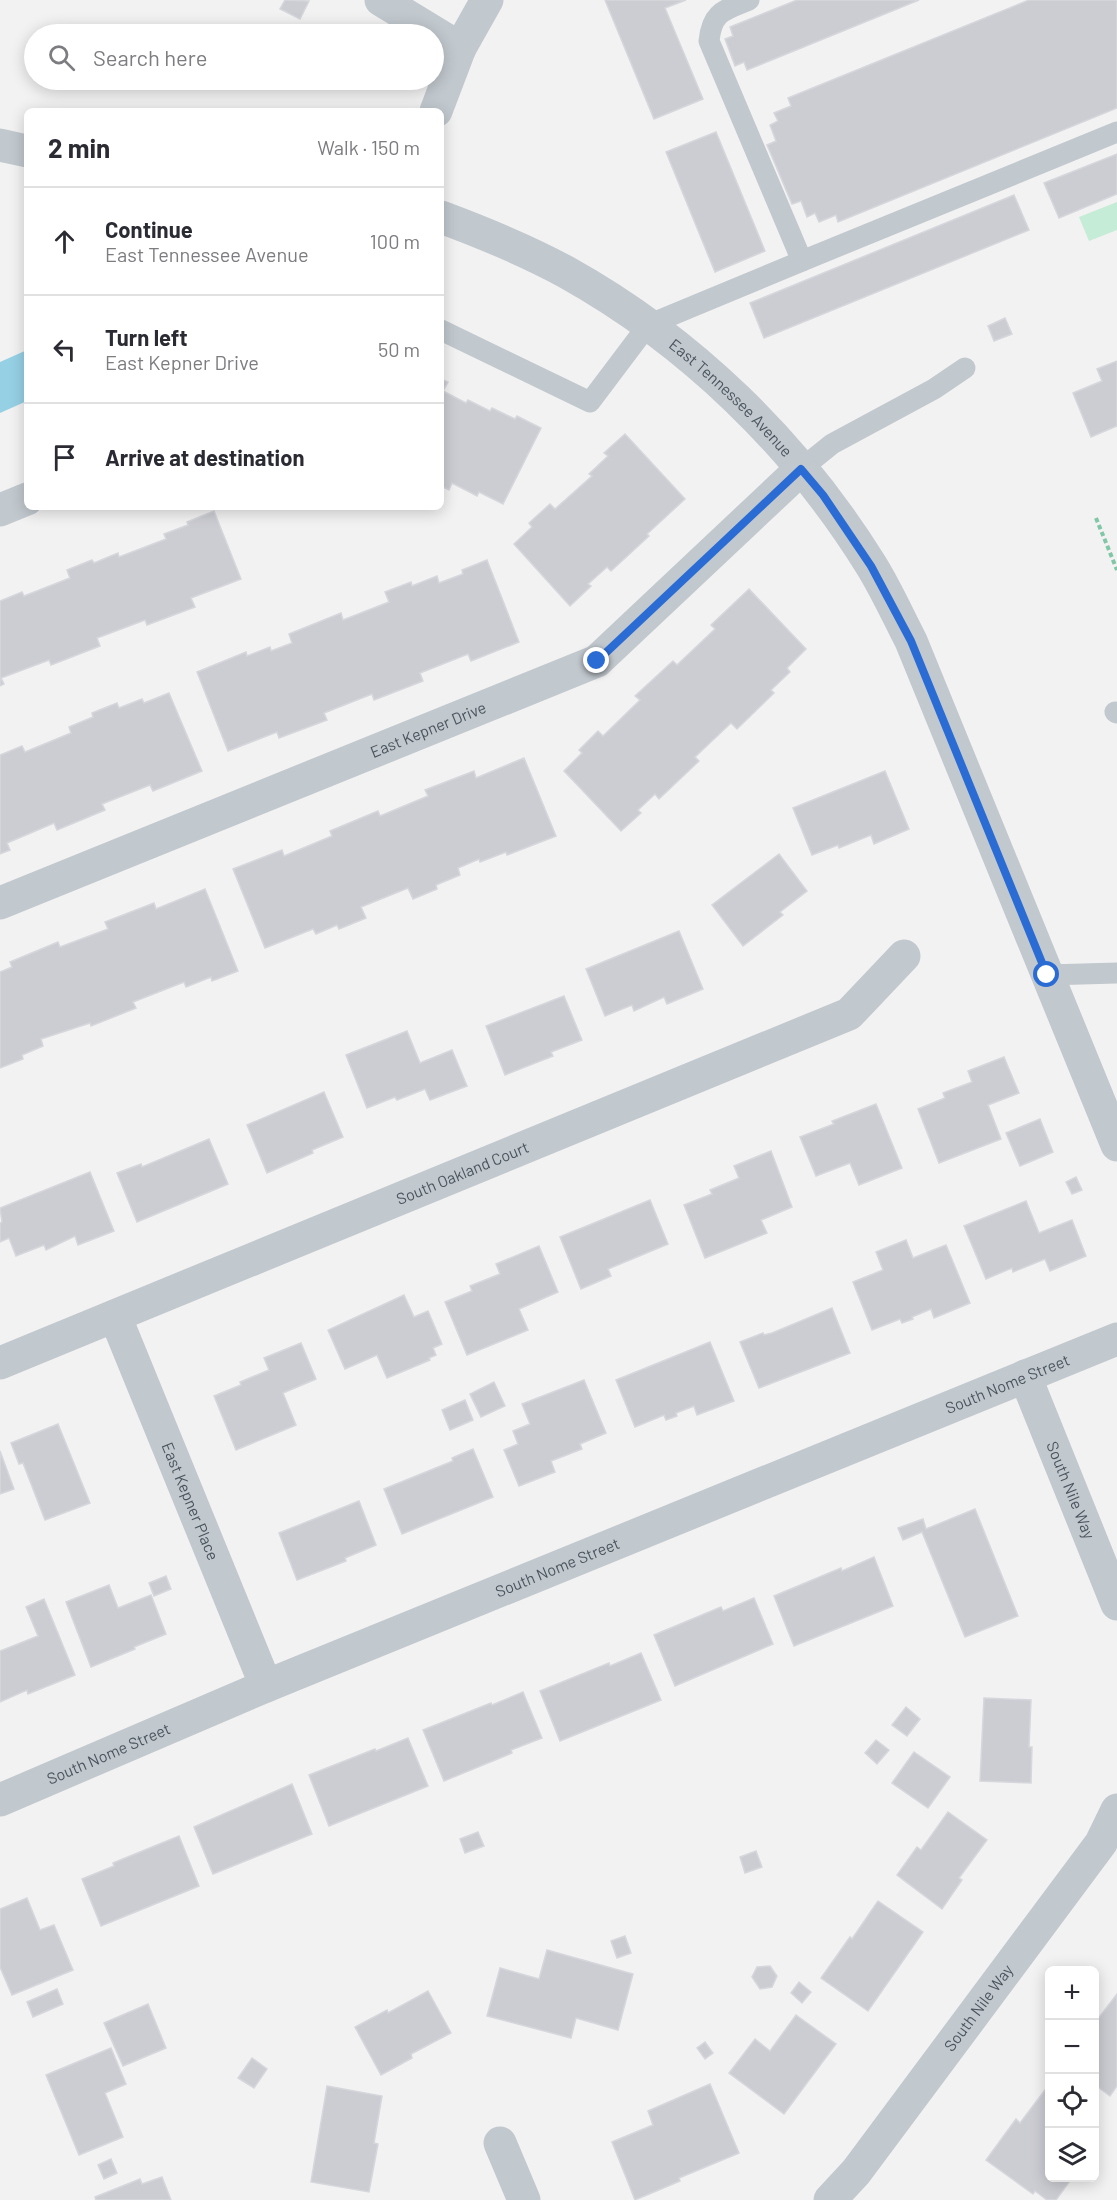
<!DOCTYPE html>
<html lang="en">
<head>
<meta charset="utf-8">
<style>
  body { margin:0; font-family:Barlow,sans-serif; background:#f2f2f3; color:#2b2b33 }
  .controls { position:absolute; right:18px; bottom:18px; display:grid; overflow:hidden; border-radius:9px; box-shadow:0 3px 15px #0003 }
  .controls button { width:54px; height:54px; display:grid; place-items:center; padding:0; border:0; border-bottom:2px solid #e1e1e2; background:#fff; color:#2b2b33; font:30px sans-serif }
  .stop { position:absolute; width:18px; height:18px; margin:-14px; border:4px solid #2b6cd4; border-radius:50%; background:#fff }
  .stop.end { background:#2b6cd4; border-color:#fff; box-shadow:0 2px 6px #0008 }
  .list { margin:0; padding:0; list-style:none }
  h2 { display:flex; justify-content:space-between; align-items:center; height:78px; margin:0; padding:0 24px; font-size:26px }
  h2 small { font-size:20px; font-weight:400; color:#7c7c81 }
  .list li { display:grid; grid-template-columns:39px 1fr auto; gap:18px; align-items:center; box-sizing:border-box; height:108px; padding:0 24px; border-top:2px solid #e1e1e2 }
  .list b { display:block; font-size:22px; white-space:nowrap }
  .list p { margin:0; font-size:20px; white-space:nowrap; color:#7c7c81 }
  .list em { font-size:20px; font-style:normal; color:#7c7c81 }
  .icon { flex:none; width:33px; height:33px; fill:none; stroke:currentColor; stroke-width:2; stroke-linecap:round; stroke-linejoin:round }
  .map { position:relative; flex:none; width:1117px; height:2200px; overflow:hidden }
  .search { position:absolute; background:#fff; box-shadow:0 3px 15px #0003; left:24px; top:24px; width:420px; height:66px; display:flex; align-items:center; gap:15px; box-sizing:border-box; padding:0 21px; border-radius:33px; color:#7c7c81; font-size:22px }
  .panel { position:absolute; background:#fff; box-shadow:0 3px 15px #0003; left:24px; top:108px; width:420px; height:402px; border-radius:9px }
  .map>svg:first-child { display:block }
  .green { fill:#c5ecd6 }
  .water { fill:#96d0e5 }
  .building { fill:#cccdd3; stroke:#d6d7dc; stroke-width:1.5 }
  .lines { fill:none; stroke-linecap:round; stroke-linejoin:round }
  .path { stroke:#80c7a7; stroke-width:4; stroke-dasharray:4.5 3; stroke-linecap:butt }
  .service { stroke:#c1c8ce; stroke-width:21 }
  .minor { stroke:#c1c8ce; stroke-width:33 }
  .route { stroke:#2b6cd4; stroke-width:8 }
  .labels { text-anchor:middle; stroke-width:4.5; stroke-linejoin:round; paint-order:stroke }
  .street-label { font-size:16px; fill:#4b545d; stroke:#fff }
</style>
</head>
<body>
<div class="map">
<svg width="1117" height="2200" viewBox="0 0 1117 2200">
  <rect width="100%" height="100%" fill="#f3f2f2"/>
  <!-- green -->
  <path class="green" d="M1117,202V230L1089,241L1079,217Z"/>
  <!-- water -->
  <path class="water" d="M27,350V401L0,413V362Z"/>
  <!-- building -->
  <g class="building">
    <path d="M285,0L309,1L300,19L280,9Z"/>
    <path d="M605,0H686L665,8L703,99L654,119Z"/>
    <path d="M797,0H919L747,70L744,62L735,66L725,39L733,36L730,27Z"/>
    <path d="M1029,0H1117V108L838,222L836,215L819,222L815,213L807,217L801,201L792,204L767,145L776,141L770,125L778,121L774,113L791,106L788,98Z"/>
    <path d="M716,132L765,251L715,272L666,152Z"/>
    <path d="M1117,154V194L1059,218L1044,183Z"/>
    <path d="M1014,195L1029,230L764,338L750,303Z"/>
    <path d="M1005,318L1012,334L994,341L988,326Z"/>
    <path d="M1117,361V426L1091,437L1073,393L1102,381L1097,369Z"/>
    <path d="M441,379L448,382L443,391L466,403L468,400L490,411L492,408L515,419L517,416L541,428L503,504L479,492L477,496L452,483L449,490L441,486Z"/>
    <path d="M625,434L685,499L647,534L649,536L611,571L607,567L588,584L591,586L570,606L514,544L532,527L529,523L550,504L555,509L592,476L589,474L608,456L604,453Z"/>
    <path d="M214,511L241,579L191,598L195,607L147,625L145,620L97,638L100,646L51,665L49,660L1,678L4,684L0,686V601L22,592L24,596L70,578L67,570L92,560L94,563L118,553L119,557L166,539L164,534L188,525L187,522Z"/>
    <path d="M487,560L519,642L471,661L468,654L420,673L423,681L374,700L372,694L324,713L327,720L279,738L277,732L228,751L197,672L246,652L247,656L270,647L271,651L292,643L289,634L341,613L343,620L389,602L385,592L411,582L412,586L437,576L439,583L463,574L462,570Z"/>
    <path d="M749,589L806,649L787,668L790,672L771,690L774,693L737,729L731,723L695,757L699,761L659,799L655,794L638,810L641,813L621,831L564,771L582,753L579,750L598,731L603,736L640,700L635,696L673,661L677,665L715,629L711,625Z"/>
    <path d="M169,693L202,771L153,791L150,785L102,804L105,810L57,830L54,823L7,843L10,850L0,854V755L22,746L25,752L71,733L69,727L93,717L92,713L117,703L119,708L142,699L144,703Z"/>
    <path d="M524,758L556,836L507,855L506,852L480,862L479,859L458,868L460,875L436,885L437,889L413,899L408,888L361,907L366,918L339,929L337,925L316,934L313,929L265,948L233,869L282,850L284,856L332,836L330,831L378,811L380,816L428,796L425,790L474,771L476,778Z"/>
    <path d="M885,771L909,829L874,844L871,835L839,848L838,845L812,855L793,808Z"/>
    <path d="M779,854L807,891L780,912L783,915L743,946L712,905Z"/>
    <path d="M205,889L238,971L212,981L211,977L186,987L184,982L133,1002L136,1008L91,1026L90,1023L41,1039L43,1046L22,1055L23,1059L0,1068V972L12,967L10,962L58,942L60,947L108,929L105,922L154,903L156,909Z"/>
    <path d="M679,931L703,989L667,1004L664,997L634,1011L632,1005L605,1016L586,969Z"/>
    <path d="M564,996L582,1040L551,1052L553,1056L505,1075L486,1026Z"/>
    <path d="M407,1031L420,1063L452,1050L467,1086L430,1100L425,1089L397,1100L395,1097L367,1108L346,1055Z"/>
    <path d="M1004,1057L1019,1093L988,1105L1001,1139L939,1163L918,1109L945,1098L943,1093L972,1082L968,1071Z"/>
    <path d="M324,1092L343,1137L312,1150L313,1153L267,1173L247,1125Z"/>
    <path d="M876,1104L902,1168L859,1185L850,1163L816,1176L800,1137L834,1124L832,1121Z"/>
    <path d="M1040,1119L1053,1152L1020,1166L1006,1133Z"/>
    <path d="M209,1139L228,1184L137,1222L117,1173L141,1164L142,1167Z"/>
    <path d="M771,1151L792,1207L761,1220L767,1233L705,1258L684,1205L712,1194L710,1190L739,1178L734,1166Z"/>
    <path d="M90,1172L114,1231L78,1245L75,1236L46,1250L44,1245L16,1256L9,1238L0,1242V1223L2,1222L0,1208Z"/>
    <path d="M1076,1177L1082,1190L1072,1194L1066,1182Z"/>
    <path d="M650,1200L668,1244L608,1269L611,1276L581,1289L560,1237Z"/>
    <path d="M1026,1201L1039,1233L1072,1220L1086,1256L1050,1271L1045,1259L1013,1272L1012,1268L986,1279L964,1226Z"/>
    <path d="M906,1240L913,1258L946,1245L970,1303L934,1318L931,1309L912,1317L913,1319L902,1323L900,1319L872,1330L853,1282L883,1270L876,1252Z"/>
    <path d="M539,1246L558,1292L519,1309L528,1330L467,1355L445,1302L472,1291L470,1286L500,1274L496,1264Z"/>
    <path d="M404,1295L414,1317L428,1311L442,1344L433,1348L436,1355L429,1358L430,1360L387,1378L377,1355L345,1369L328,1330Z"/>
    <path d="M832,1308L850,1353L759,1388L740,1342L763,1333L764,1335L772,1333Z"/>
    <path d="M710,1342L734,1401L697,1415L694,1406L676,1413L677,1416L666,1420L664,1415L635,1427L616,1380Z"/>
    <path d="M301,1343L316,1379L283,1393L296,1425L236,1450L214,1396L241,1385L240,1382L269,1370L264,1358Z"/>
    <path d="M584,1380L606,1433L580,1444L582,1449L551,1461L555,1472L519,1486L504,1450L518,1444L513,1431L530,1424L522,1404Z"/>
    <path d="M494,1382L505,1406L481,1417L470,1394Z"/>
    <path d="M465,1400L473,1420L450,1430L442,1410Z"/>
    <path d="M58,1424L90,1503L45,1520L23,1463L19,1464L11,1443Z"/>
    <path d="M473,1449L493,1497L402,1534L384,1489L453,1461L452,1458Z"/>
    <path d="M0,1451L14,1489L0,1494Z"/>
    <path d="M359,1501L376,1545L345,1558L346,1561L297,1580L279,1533Z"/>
    <path d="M975,1509L1018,1616L965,1637L922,1532L903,1540L898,1528L923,1519L926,1529Z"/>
    <path d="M874,1557L893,1606L794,1646L774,1596L841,1568L842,1571Z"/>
    <path d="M166,1576L171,1589L154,1596L149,1583Z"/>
    <path d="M109,1585L118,1608L151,1595L166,1634L134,1647L135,1649L91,1667L66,1602Z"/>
    <path d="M754,1598L773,1644L675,1686L654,1635L721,1607L723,1611Z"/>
    <path d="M44,1599L75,1675L28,1694L27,1690L0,1702V1651L38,1636L26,1607Z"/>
    <path d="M641,1653L661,1700L560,1741L540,1691L609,1663L610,1666Z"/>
    <path d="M523,1692L542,1738L511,1750L512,1753L444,1781L423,1730L491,1703L492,1705Z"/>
    <path d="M984,1698L1031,1700L1029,1747H1032L1031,1783L980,1781Z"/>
    <path d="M906,1707L920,1719L907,1736L892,1725Z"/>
    <path d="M408,1738L428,1786L329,1826L309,1775L375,1749L376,1751Z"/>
    <path d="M876,1740L889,1750L877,1764L865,1753Z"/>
    <path d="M914,1752L950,1777L928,1808L892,1783Z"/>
    <path d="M292,1784L312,1834L213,1874L194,1827Z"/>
    <path d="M948,1812L987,1840L959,1878L962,1880L942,1909L897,1875L917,1847L921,1850Z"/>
    <path d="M478,1832L484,1846L465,1853L460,1839Z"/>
    <path d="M179,1836L199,1886L101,1926L82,1879L114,1866L113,1863Z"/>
    <path d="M756,1851L762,1867L745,1873L740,1857Z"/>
    <path d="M27,1898L40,1930L54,1925L73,1970L12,1995L0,1967V1909Z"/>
    <path d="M878,1901L923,1932L868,2011L821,1978L850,1937L852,1939Z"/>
    <path d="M625,1936L631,1953L617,1958L611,1941Z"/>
    <path d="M547,1950L633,1974L618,2030L576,2018L571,2038L487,2016L500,1968L539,1979Z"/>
    <path d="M770,1966L777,1976L772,1987L760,1989L752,1977L757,1967Z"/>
    <path d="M799,1982L811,1992L802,2003L791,1993Z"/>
    <path d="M57,1989L63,2004L33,2017L27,2002Z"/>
    <path d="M428,1991L451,2033L411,2054L412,2058L381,2075L355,2027L387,2010L388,2013Z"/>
    <path d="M1117,1994V2086L1110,2096L1094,2084V2024Z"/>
    <path d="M148,2004L166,2048L123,2066L104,2023Z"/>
    <path d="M796,2015L836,2044L784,2114L729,2073L755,2039L770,2051Z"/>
    <path d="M705,2042L713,2053L705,2059L697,2048Z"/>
    <path d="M111,2048L126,2084L105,2093L123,2137L79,2155L46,2075Z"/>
    <path d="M252,2058L267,2069L254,2088L238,2078Z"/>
    <path d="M710,2084L739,2153L679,2178L680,2181L635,2200L612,2142L653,2125L648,2111Z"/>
    <path d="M327,2086L382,2096L374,2143L378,2144L369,2192L311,2182Z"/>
    <path d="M1048,2086L1050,2178H1072L1056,2200H1047L1035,2191L1033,2194L986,2160L1016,2119L1020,2123Z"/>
    <path d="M111,2159L117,2173L104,2179L98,2165Z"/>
    <path d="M162,2177L171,2200H96L95,2197L140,2179L142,2184Z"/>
  </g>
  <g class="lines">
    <!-- path -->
    <path class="path" d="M1096,518L1117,570"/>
    <!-- service -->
    <g class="service">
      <path d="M749,0C725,10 712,11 709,41L802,261L1117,132"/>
      <path d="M441,330L590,402L648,325L802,261"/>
      <path d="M801,469L832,444L934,389L965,368"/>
      <path d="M1115,712L1117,713"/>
      <path d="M1047,975L1117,973"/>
    </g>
    <!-- minor -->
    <g class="minor">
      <path d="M381,0L460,48"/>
      <path d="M436,111L460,48L487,0"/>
      <path d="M0,145L27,151"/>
      <path id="s1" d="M441,217C484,233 526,250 566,272C690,341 796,444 871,565C886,589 898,616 911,641L1117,1145"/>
      <path d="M0,510L27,499"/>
      <path id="s2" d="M0,903L597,661L801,469"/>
      <path id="s3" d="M115,1316L266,1686"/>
      <path id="s4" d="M0,1363L849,1014L904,956"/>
      <path id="s5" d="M1025,1376L1117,1604"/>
      <path id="s6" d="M0,1800L266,1686L1117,1339"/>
      <path d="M500,2143L524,2200"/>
      <path id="s7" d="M830,2200L856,2172L1101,1843L1117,1810"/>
    </g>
  </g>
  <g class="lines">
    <!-- route -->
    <path class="route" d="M597,661L801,469L823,495L871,566L911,641L1047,975"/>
  </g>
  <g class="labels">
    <!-- street labels -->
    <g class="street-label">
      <text dy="6" stroke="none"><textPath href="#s1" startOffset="345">East Tennessee Avenue</textPath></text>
      <text dy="6" stroke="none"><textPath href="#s2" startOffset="462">East Kepner Drive</textPath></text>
      <text dy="6" stroke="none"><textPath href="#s4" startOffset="500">South Oakland Court</textPath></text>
      <text dy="6" stroke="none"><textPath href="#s6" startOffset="1090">South Nome Street</textPath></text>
      <text dy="6" stroke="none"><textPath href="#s5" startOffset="123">South Nile Way</textPath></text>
      <text dy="6" stroke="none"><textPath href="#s3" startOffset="200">East Kepner Place</textPath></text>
      <text dy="6" stroke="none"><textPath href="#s6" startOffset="604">South Nome Street</textPath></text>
      <text dy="6" stroke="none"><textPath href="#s6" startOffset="118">South Nome Street</textPath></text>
      <text dy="6" stroke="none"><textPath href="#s7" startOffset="243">South Nile Way</textPath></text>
    </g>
  </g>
</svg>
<div class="controls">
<button>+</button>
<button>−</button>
<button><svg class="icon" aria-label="locate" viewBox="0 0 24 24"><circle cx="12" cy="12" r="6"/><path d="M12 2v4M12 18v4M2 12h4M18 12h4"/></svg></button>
<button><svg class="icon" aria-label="layers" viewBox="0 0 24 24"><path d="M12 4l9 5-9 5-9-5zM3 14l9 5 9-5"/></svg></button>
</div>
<div class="stop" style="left:1047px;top:975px"></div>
<div class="stop end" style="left:597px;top:661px"></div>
<div class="search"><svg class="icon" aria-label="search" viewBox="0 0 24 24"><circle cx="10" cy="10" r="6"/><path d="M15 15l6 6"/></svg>Search here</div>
<section class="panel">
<h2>2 min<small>Walk · 150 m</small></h2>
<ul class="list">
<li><svg class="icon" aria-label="ahead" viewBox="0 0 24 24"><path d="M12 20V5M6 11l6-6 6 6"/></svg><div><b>Continue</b><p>East Tennessee Avenue</p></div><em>100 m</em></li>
<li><svg class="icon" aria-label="left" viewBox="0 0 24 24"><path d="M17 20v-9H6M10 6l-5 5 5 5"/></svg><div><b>Turn left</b><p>East Kepner Drive</p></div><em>50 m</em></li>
<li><svg class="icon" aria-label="arrive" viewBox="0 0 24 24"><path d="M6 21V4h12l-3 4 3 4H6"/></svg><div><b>Arrive at destination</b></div></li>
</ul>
</section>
</div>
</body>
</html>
